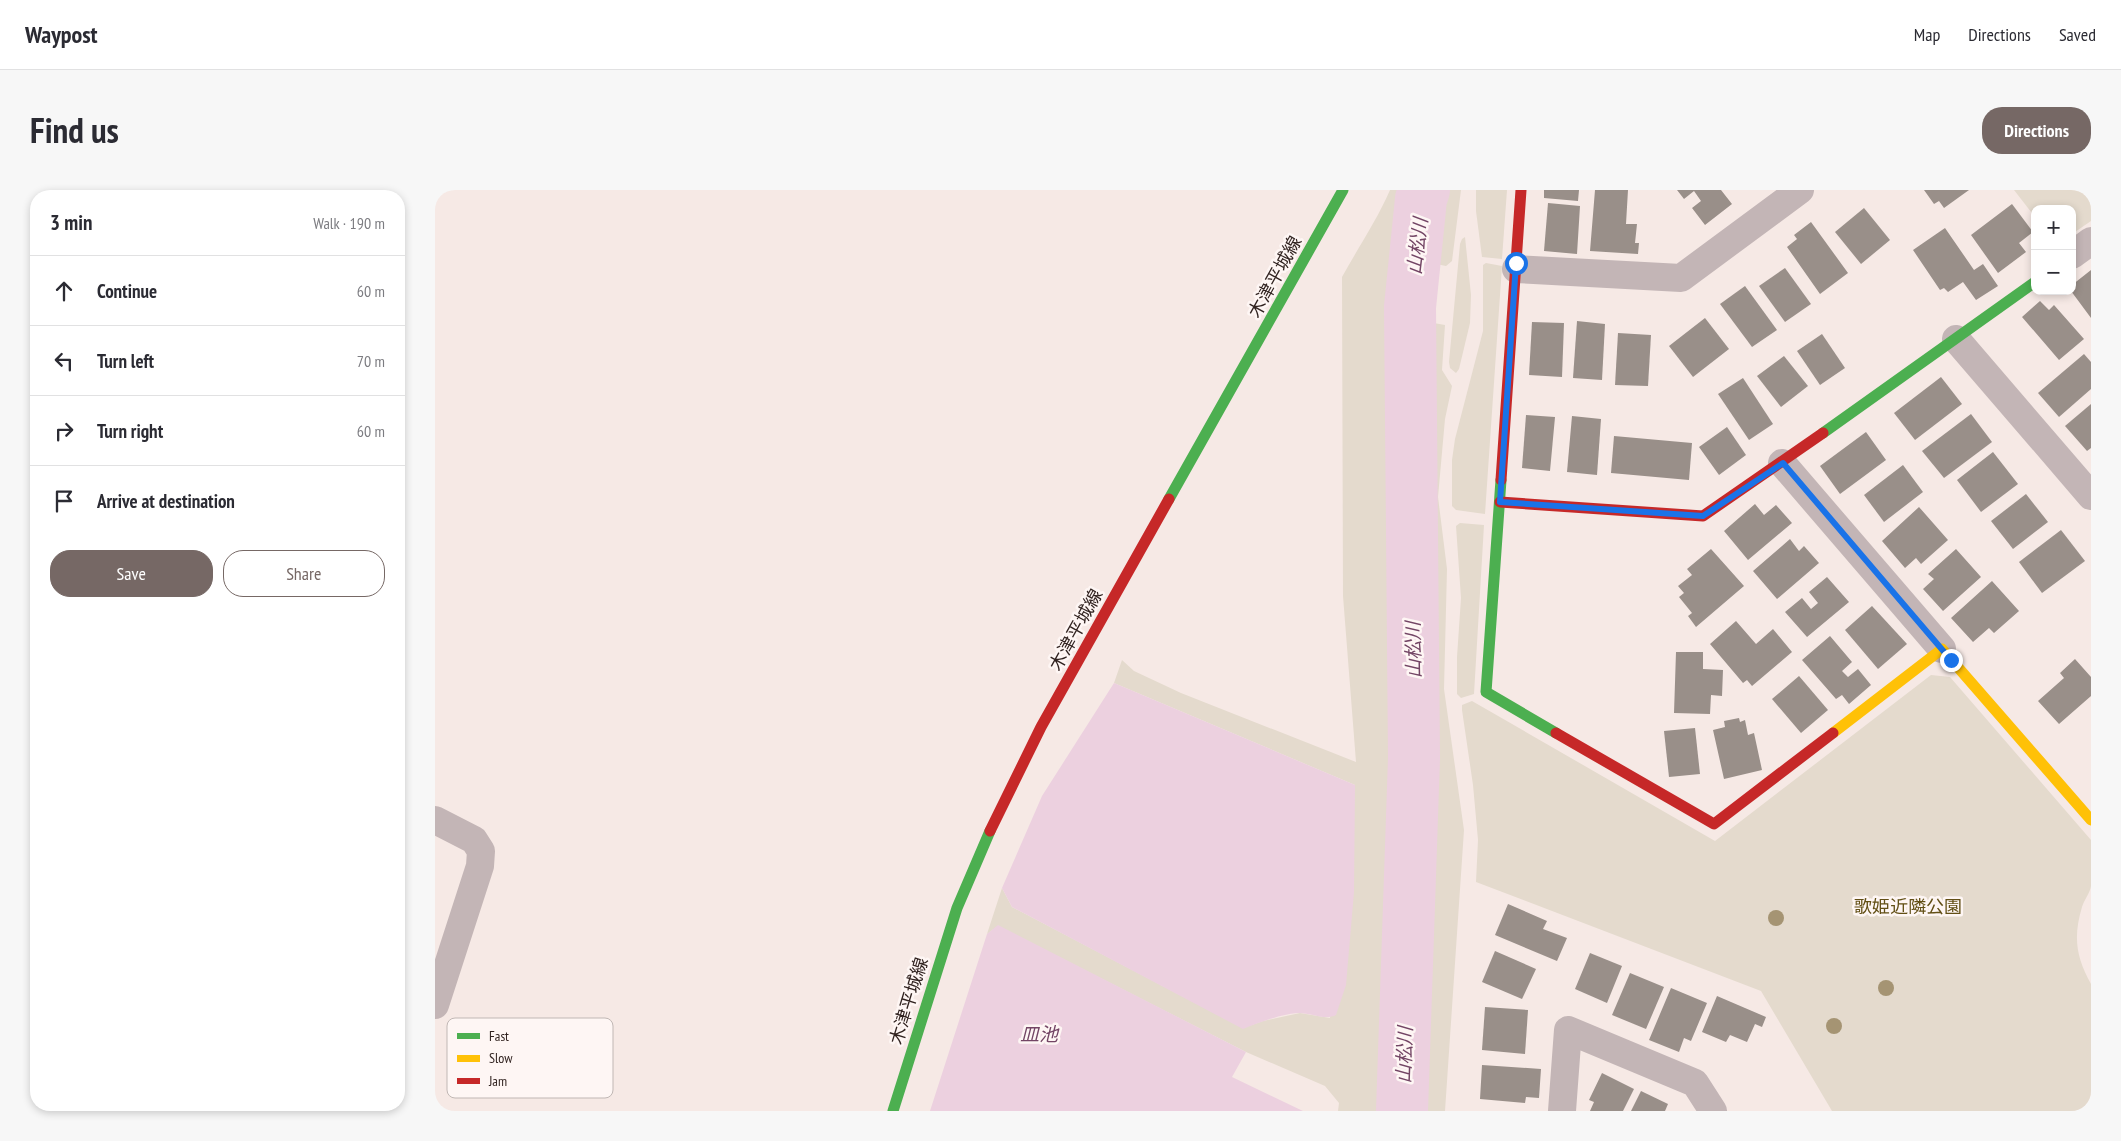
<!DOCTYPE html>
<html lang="en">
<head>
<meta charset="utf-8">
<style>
  body { margin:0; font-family:"PT Sans Narrow","Noto Sans JP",sans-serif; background:#f7f7f7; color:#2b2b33 }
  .controls { position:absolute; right:15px; top:15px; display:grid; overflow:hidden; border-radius:10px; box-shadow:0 2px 8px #0003 }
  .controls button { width:45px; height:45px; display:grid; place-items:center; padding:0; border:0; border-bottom:1px solid #e1e1e2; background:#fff; color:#2b2b33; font:25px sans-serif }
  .stop { position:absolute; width:15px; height:15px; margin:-11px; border:4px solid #1a73e8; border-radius:50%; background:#fff }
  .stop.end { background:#1a73e8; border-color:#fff; box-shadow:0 1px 5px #0008 }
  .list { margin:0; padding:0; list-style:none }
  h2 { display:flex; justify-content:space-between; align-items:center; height:65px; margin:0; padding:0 20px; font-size:21px }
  h2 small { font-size:16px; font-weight:400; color:#7c7c81 }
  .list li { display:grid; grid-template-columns:32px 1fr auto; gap:15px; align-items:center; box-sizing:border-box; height:70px; padding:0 20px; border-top:1px solid #e1e1e2 }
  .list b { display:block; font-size:19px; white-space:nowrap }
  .list em { font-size:16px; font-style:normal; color:#7c7c81 }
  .actions { display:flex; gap:10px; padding:15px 20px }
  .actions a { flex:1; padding:11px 0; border:1px solid #766865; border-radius:20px; text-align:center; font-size:18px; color:#766865 }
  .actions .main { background:#766865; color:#fff }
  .icon { flex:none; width:28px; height:28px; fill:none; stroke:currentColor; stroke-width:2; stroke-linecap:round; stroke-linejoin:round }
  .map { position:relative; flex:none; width:1656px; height:921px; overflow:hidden; border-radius:20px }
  header { display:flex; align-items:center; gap:30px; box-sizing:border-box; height:70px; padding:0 25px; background:#fff; border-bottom:1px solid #e1e1e2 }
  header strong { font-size:24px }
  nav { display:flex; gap:28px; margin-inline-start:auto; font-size:18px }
  .intro { display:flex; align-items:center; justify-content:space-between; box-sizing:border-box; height:120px; padding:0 30px }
  h1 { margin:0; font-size:35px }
  .button { padding:12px 22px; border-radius:20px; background:#766865; color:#fff; font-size:18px; font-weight:700 }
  main { display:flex; gap:30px; padding:0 30px }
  aside { flex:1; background:#fff; border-radius:20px; box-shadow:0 2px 8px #0003 }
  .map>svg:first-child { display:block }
  .green { fill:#e4dacd }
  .water { fill:#ecd0df }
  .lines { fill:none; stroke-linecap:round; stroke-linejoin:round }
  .river { stroke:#ecd0df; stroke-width:52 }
  .building { fill:#998f89 }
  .street { stroke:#c3b5b6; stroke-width:28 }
  .fast { stroke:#4caf50; stroke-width:11 }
  .slow { stroke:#ffc107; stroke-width:11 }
  .jam { stroke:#c62828; stroke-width:11 }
  .tree { fill:#a59473 }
  .route { stroke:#1a73e8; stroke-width:6 }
  .labels { text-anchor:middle; stroke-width:5; stroke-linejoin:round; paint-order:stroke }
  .street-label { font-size:18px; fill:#312320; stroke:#fef6f4 }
  .park-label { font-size:18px; fill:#624f15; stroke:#fef6f4 }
  .water-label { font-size:19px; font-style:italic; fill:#734565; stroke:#fef6f4 }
  .key { fill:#fef6f4; stroke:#c0b7b4; stroke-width:1 }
  .key-label { font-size:14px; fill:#312320 }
</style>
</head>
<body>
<header>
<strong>Waypost</strong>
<nav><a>Map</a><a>Directions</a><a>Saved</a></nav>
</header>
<div class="intro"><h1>Find us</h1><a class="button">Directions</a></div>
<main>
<aside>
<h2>3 min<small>Walk · 190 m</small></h2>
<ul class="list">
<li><svg class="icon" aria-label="ahead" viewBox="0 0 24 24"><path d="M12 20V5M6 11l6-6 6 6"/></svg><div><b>Continue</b></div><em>60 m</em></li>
<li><svg class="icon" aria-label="left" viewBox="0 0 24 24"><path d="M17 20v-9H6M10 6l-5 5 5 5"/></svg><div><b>Turn left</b></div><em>70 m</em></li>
<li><svg class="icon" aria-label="right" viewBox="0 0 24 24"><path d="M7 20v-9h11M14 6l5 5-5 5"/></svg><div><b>Turn right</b></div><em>60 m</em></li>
<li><svg class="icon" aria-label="arrive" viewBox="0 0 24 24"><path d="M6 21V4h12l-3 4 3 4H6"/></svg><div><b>Arrive at destination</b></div></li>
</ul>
<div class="actions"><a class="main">Save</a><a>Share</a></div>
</aside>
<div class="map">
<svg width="1656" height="921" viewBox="0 0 1656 921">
  <rect width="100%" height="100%" fill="#f6e9e5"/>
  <!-- green -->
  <g class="green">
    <path d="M955,0H978L975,9L962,142L961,300L966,575L965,638L961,640L950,921H903L904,913L890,896L811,862L563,736L552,744L567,698L577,717L808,838L828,831L865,823L895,828L920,595L679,493L687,470L699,481L746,503L921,572L908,406L907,87C923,58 942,30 955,0Z"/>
    <path d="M1003,0H1026L1017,71L1011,76L1001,74L993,132L1010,135L1007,180L1017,196L1010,229L1003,307L1012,379L1009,499L1029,640L1010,921H981L996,640L992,639C991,544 990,449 988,355C985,237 979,115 1003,0Z"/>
    <path d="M1041,0H1072L1067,69L1047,67L1041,21Z"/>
    <path d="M1579,0H1656V31L1637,44V19H1600V27Z"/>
    <path d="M1030,47L1036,105L1035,133L1024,179L1021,183L1015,178L1014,172L1025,54L1027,49Z"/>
    <path d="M1051,73L1067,76L1050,324L1021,320L1017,316V270L1020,249L1048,141V75Z"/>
    <path d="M1025,333L1049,335L1039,504L1026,508L1022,504V467L1026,408L1021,336Z"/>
    <path d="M1496,485L1515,487L1656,650C1656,664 1656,682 1656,696C1655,703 1649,710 1647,717C1638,747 1641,767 1656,794V921H1397L1326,801L1041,692L1043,650L1038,595L1027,520V515L1037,511L1280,651Z"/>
  </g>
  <!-- water -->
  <g class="water">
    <path d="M679,493L920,595L919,702L911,795L901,825C889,831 875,822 862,823C843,825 826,832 808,839L577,717L567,698L607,606Z"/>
    <path d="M563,735L811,862L797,887L868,921H495L552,744Z"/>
  </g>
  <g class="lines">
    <!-- river -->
    <path class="river" d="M967,921L979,568L975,117L986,9L989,0"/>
  </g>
  <!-- building -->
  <g class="building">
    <path d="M1109,0H1144L1143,11L1109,8Z"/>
    <path d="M1160,0H1193L1191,34H1202L1200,53H1204L1203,64L1155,61Z"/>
    <path d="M1242,0H1286L1297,14L1270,35L1257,18L1266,11L1259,1L1249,9Z"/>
    <path d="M1489,0H1534L1509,18L1504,11L1499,14Z"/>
    <path d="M1113,13L1145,16L1142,64L1109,61Z"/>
    <path d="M1577,14L1598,42L1584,53L1591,62L1563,83L1536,45Z"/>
    <path d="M1429,18L1455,50L1426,74L1400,42Z"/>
    <path d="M1376,32L1413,83L1385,104L1352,57L1362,49L1359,45Z"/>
    <path d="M1510,38L1539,80L1548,74L1563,96L1541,110L1528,92L1513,102L1509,98L1505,100L1478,60Z"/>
    <path d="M1350,78L1376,114L1350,132L1324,96Z"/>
    <path d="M1656,80V128L1636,101H1637V95Z"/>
    <path d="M1310,96L1342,140L1317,157L1285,114Z"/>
    <path d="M1605,111L1614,120L1619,115L1649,149L1624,170L1587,127Z"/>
    <path d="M1270,128L1294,159L1258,187L1234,156Z"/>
    <path d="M1142,131L1170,134L1167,190L1138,188Z"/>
    <path d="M1097,132L1129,133L1127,187L1094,185Z"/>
    <path d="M1183,143L1216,145L1213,196L1180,195Z"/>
    <path d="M1387,144L1410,178L1385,195L1362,161Z"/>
    <path d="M1649,164L1656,172V199L1624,227L1603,203Z"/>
    <path d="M1349,166L1373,196L1346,217L1322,186Z"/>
    <path d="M1506,187L1527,214L1480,250L1459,223Z"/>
    <path d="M1308,188L1338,234L1314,250L1283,204Z"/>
    <path d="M1656,214V258L1652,261L1630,236Z"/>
    <path d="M1536,224L1557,252L1509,288L1487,261Z"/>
    <path d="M1091,225L1120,227L1115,281L1087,278Z"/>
    <path d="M1137,226L1166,229L1162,285L1132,282Z"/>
    <path d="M1292,237L1311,265L1284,285L1264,257Z"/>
    <path d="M1431,242L1451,270L1405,304L1385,276Z"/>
    <path d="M1179,246L1257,253L1254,290L1176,283Z"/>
    <path d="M1558,262L1583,294L1546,322L1522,290Z"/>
    <path d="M1468,275L1488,302L1449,332L1429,305Z"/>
    <path d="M1591,304L1613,332L1578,359L1556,331Z"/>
    <path d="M1320,314L1329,325L1341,315L1357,333L1313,370L1289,341Z"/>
    <path d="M1484,317L1513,350L1486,374L1481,368L1470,378L1447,351Z"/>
    <path d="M1626,340L1650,371L1607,403L1584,372Z"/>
    <path d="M1355,349L1364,361L1369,356L1384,373L1342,409L1318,381Z"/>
    <path d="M1276,359L1309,396L1261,437L1253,426L1257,423L1244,407L1249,403L1243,396L1257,385L1252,379Z"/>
    <path d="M1521,359L1546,387L1508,421L1488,399L1499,389L1493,384Z"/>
    <path d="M1392,387L1414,412L1372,447L1350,422L1367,408L1376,419L1383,413L1374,402Z"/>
    <path d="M1557,391L1584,421L1559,443L1554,438L1538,452L1516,428Z"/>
    <path d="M1437,416L1472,454L1443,479L1410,440Z"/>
    <path d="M1301,431L1321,454L1338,439L1357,462L1317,496L1312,490L1308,493L1275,454Z"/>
    <path d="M1395,446L1417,472L1407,481L1413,487L1423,479L1436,495L1414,514L1407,505L1401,509L1367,470Z"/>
    <path d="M1241,462H1268V479L1288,480L1287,506L1276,505L1275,524L1239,523Z"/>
    <path d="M1640,469L1656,487V506L1624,534L1603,511L1629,488L1625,483Z"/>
    <path d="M1364,486L1393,520L1366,543L1337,509Z"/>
    <path d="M1304,528L1305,532L1310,530L1313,545L1319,543L1327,580L1289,589L1278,540L1290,537L1289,531Z"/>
    <path d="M1260,538L1265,584L1234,587L1229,541Z"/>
    <path d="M1073,714L1112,731L1108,739L1132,748L1122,771L1060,745Z"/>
    <path d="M1060,761L1101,779L1087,809L1047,792Z"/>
    <path d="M1155,763L1187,776L1172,813L1140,799Z"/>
    <path d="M1195,783L1229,797L1211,839L1177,825Z"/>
    <path d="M1236,798L1272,813L1256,851L1249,848L1244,862L1214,850Z"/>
    <path d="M1282,806L1331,827L1327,837L1320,834L1312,852L1295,845L1291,852L1267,842Z"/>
    <path d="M1050,817L1093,820L1090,864L1047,860Z"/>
    <path d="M1047,875L1106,879L1104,908L1091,907L1090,913L1045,909Z"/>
    <path d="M1167,883L1199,899L1188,921H1155L1159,912L1154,910Z"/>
    <path d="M1206,901L1233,914L1230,921H1196Z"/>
  </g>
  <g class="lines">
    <!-- street -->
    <g class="street">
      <path d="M1637,65L1656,51"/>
      <path d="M1081,79L1246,88L1365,0"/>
      <path d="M1521,149L1656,306"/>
      <path d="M1347,273L1507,459"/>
      <path d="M0,630L39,650L46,661L45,676L0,815"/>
      <path d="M1127,921L1133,840L1260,893L1278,921"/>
    </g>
    <!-- fast -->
    <g class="fast">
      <path d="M1388,243L1600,92"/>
      <path d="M1066,290L1051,502L1121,543"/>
      <path d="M734,309L908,0"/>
      <path d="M458,921L522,718L555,641"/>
    </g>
    <!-- slow -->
    <path class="slow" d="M1398,543L1507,459L1656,630"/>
    <!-- jam -->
    <g class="jam">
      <path d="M1066,290L1086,0"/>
      <path d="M1065,312L1268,326L1388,243"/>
      <path d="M1121,543L1279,634L1398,543"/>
      <path d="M555,641L606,537L734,309"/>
    </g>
  </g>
  <!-- trees -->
  <g class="tree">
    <circle cx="1341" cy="728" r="8"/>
    <circle cx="1451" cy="798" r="8"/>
    <circle cx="1399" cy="836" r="8"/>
  </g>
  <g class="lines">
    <!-- route -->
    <path class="route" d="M1081,73L1065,312L1268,326L1348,273L1516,470"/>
  </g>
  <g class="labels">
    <!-- street labels -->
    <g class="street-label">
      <text transform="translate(840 87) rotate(-61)" y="6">木津平城線</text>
      <text transform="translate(641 440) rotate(-61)" y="6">木津平城線</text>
      <text transform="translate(474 811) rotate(-73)" y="6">木津平城線</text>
    </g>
    <!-- park labels -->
    <g class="park-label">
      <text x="1473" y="723">歌姫近隣公園</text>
    </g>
    <!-- water labels -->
    <g class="water-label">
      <text transform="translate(982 56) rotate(-83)" y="7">山松川</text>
      <text transform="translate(978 460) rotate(-91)" y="7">山松川</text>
      <text x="604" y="851">皿池</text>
      <text transform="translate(969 865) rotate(-88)" y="7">山松川</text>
    </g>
  </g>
  <!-- legend -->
  <rect x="12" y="828" width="166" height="80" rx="8" class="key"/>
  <rect x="22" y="843" width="23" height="6" fill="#4caf50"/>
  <rect x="22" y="865" width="23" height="7" fill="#ffc107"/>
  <rect x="22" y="888" width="23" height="6" fill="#c62828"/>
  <g class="key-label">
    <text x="54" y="851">Fast</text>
    <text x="54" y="873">Slow</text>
    <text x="54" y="896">Jam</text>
  </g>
</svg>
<div class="controls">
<button>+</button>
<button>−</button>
</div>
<div class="stop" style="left:1081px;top:73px"></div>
<div class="stop end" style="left:1516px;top:470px"></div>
</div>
</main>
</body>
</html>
